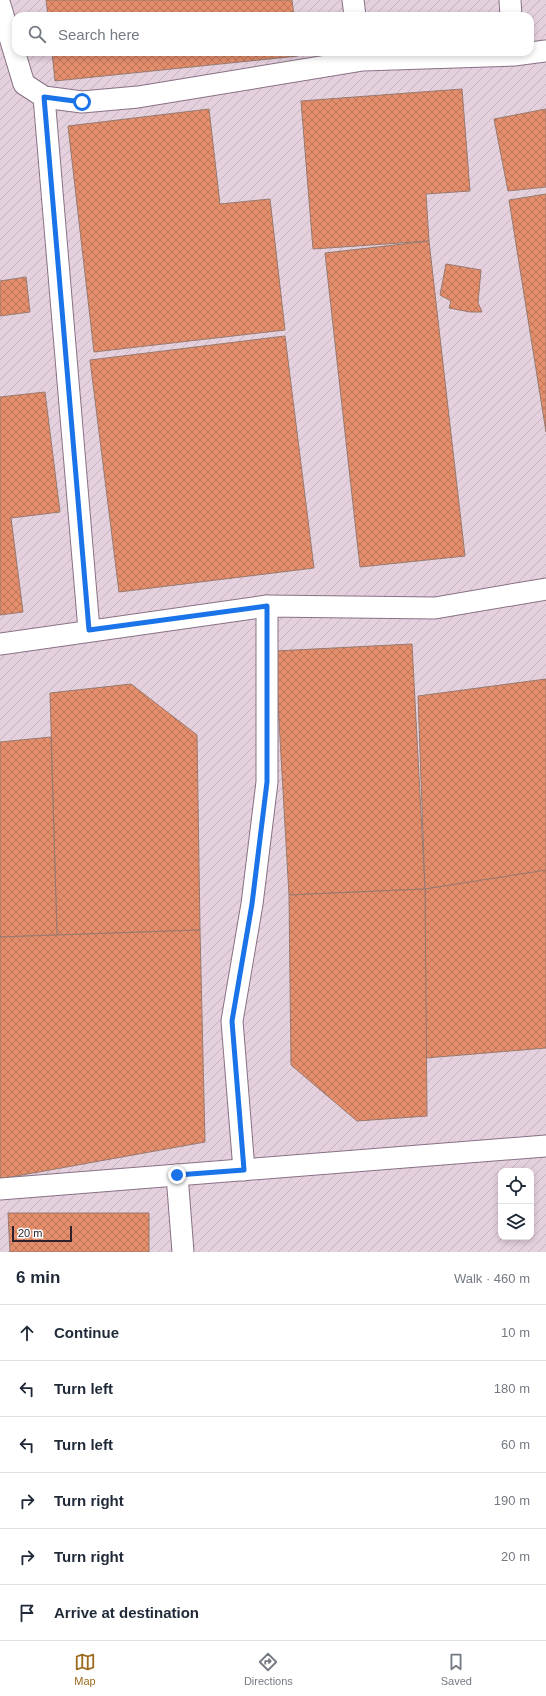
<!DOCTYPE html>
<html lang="en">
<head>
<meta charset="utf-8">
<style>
  body { margin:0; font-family:Helvetica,sans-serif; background:#f6f6f7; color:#1f2937 }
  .controls { position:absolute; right:12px; bottom:12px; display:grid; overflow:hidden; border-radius:8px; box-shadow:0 2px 6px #0003 }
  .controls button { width:36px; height:36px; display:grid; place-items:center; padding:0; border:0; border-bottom:1px solid #e0e1e3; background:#fff; color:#1f2937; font:20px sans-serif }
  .scale { position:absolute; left:12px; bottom:10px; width:60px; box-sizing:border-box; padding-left:4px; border:2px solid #2c222b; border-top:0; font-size:11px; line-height:14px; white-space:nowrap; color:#2c222b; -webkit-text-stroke:3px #fff; paint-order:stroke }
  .stop { position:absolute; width:12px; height:12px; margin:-9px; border:3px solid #1a73e8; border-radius:50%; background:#fff }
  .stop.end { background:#1a73e8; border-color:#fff; box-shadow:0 1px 4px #0008 }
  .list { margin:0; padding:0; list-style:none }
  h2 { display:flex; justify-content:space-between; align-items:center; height:52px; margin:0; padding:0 16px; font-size:17px }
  h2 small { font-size:13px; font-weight:400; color:#747a83 }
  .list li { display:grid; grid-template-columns:26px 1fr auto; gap:12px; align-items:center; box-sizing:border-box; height:56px; padding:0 16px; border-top:1px solid #e0e1e3 }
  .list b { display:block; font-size:15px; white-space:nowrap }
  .list em { font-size:13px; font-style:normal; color:#747a83 }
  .icon { flex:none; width:22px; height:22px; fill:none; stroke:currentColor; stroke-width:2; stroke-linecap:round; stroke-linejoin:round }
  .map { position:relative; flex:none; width:546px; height:1252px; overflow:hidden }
  .search { position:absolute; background:#fff; box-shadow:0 2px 6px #0003; left:12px; right:12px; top:12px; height:44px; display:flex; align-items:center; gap:10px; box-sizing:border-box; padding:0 14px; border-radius:12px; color:#747a83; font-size:15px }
  .sheet { height:388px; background:#fff }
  nav { display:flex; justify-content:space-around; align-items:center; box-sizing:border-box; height:56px; border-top:1px solid #e0e1e3; background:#fff; font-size:11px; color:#747a83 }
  nav a { display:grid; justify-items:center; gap:2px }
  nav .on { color:#9b6a1d }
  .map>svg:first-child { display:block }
  .industrial { fill:url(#industrial-furrows); fill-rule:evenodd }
  .building { fill:url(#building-cross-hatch); stroke:#987a6f }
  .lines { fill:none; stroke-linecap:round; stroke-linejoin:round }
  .minor-casing { stroke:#887185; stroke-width:23 }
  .minor { stroke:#fff; stroke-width:21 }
  .route { stroke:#1a73e8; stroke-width:5 }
</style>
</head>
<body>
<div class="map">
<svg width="546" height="1252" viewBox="0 0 546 1252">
  <defs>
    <pattern id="industrial-furrows" width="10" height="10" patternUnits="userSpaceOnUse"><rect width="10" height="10" fill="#e5d0de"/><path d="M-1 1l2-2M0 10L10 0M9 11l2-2" fill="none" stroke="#c5b2bf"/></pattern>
    <pattern id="building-cross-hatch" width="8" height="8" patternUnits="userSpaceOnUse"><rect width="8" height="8" fill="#e48e6c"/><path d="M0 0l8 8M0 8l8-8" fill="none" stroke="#b97459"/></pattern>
  </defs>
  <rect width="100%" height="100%" fill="#f1d8ee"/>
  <!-- industrial -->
  <path class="industrial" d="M0,0H546V1252H0ZM16,16H530V52H16ZM501,1171H531V1237H501Z"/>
  <!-- building -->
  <g class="building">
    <path d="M46,0H292L294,16H48Z"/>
    <path d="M52,52H297L298,56L55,81Z"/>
    <path d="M462,89L470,191L426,194L429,241L313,249L301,101Z"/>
    <path d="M209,109L220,204L270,199L285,330L94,352L68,126Z"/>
    <path d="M546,109V187L508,191L494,119Z"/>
    <path d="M546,194V432L509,200Z"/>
    <path d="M429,241L465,556L360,567L325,253Z"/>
    <path d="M446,264L481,270L478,303L482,312H470L449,308L451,301L440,295Z"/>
    <path d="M26,277L30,312L0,316V281Z"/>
    <path d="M285,336L314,568L119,592L90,360Z"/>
    <path d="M45,392L60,512L11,518L23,612L0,615V397Z"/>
    <path d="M412,644L425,889L289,895L275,651Z"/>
    <path d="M546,679V871L425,889L418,696Z"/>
    <path d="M131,684L197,735L200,930L57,935L50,693Z"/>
    <path d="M51,737L57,935L0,937V742Z"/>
    <path d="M546,870V1048L426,1058L425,889Z"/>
    <path d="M425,889L427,1116L357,1121L291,1065L289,895Z"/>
    <path d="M200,930L205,1142L0,1179V937Z"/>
    <path d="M8,1213H149V1252H10Z"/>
  </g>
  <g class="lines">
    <defs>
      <g id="minor">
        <path d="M353,0L355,16"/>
        <path d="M510,0L511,16"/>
        <path d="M0,5L24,84L44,97L82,102L138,97L363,60L514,55L546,51"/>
        <path d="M44,97L89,630"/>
        <path d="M0,644L267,606L435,608L546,589"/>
        <path d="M244,1170L232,1021L252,904L267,782V606"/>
        <path d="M177,1175L183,1252"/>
        <path d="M0,1189L546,1146"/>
      </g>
    </defs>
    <!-- minor casing -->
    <use href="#minor" class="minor-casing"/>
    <!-- minor -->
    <use href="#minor" class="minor"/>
  </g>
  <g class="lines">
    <!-- route -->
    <path class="route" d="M82,102L44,97L89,630L267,606V782L252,904L232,1021L244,1170L177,1175"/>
  </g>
</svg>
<div class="controls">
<button><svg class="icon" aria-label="locate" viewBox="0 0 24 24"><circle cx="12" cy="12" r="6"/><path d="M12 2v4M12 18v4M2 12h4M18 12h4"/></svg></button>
<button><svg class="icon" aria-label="layers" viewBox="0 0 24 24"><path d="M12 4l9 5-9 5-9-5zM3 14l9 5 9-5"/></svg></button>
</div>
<div class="scale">20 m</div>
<div class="stop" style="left:82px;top:102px"></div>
<div class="stop end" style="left:177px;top:1175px"></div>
<div class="search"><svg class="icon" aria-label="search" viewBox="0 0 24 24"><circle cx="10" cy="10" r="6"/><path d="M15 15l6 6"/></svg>Search here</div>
</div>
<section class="sheet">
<h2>6 min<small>Walk · 460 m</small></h2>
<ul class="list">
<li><svg class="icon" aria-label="ahead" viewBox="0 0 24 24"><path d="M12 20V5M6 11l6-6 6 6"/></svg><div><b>Continue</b></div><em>10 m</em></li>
<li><svg class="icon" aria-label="left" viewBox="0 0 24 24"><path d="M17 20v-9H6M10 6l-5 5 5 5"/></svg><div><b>Turn left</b></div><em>180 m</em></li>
<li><svg class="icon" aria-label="left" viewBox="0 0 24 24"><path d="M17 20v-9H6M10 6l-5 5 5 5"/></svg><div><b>Turn left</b></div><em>60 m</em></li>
<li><svg class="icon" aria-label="right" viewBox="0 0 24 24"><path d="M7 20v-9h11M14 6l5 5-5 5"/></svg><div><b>Turn right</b></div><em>190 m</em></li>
<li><svg class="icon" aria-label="right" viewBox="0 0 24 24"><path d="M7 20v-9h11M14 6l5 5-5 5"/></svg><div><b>Turn right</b></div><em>20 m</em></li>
<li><svg class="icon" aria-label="arrive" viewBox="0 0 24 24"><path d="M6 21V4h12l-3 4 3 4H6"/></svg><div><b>Arrive at destination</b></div></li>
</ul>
</section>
<nav>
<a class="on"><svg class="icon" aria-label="map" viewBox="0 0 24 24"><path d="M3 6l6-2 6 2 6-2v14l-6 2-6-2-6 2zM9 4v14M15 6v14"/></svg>Map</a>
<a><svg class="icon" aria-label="directions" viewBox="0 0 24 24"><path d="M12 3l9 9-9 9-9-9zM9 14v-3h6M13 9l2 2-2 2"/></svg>Directions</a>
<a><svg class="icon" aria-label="saved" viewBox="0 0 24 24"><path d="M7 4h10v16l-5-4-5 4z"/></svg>Saved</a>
</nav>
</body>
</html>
